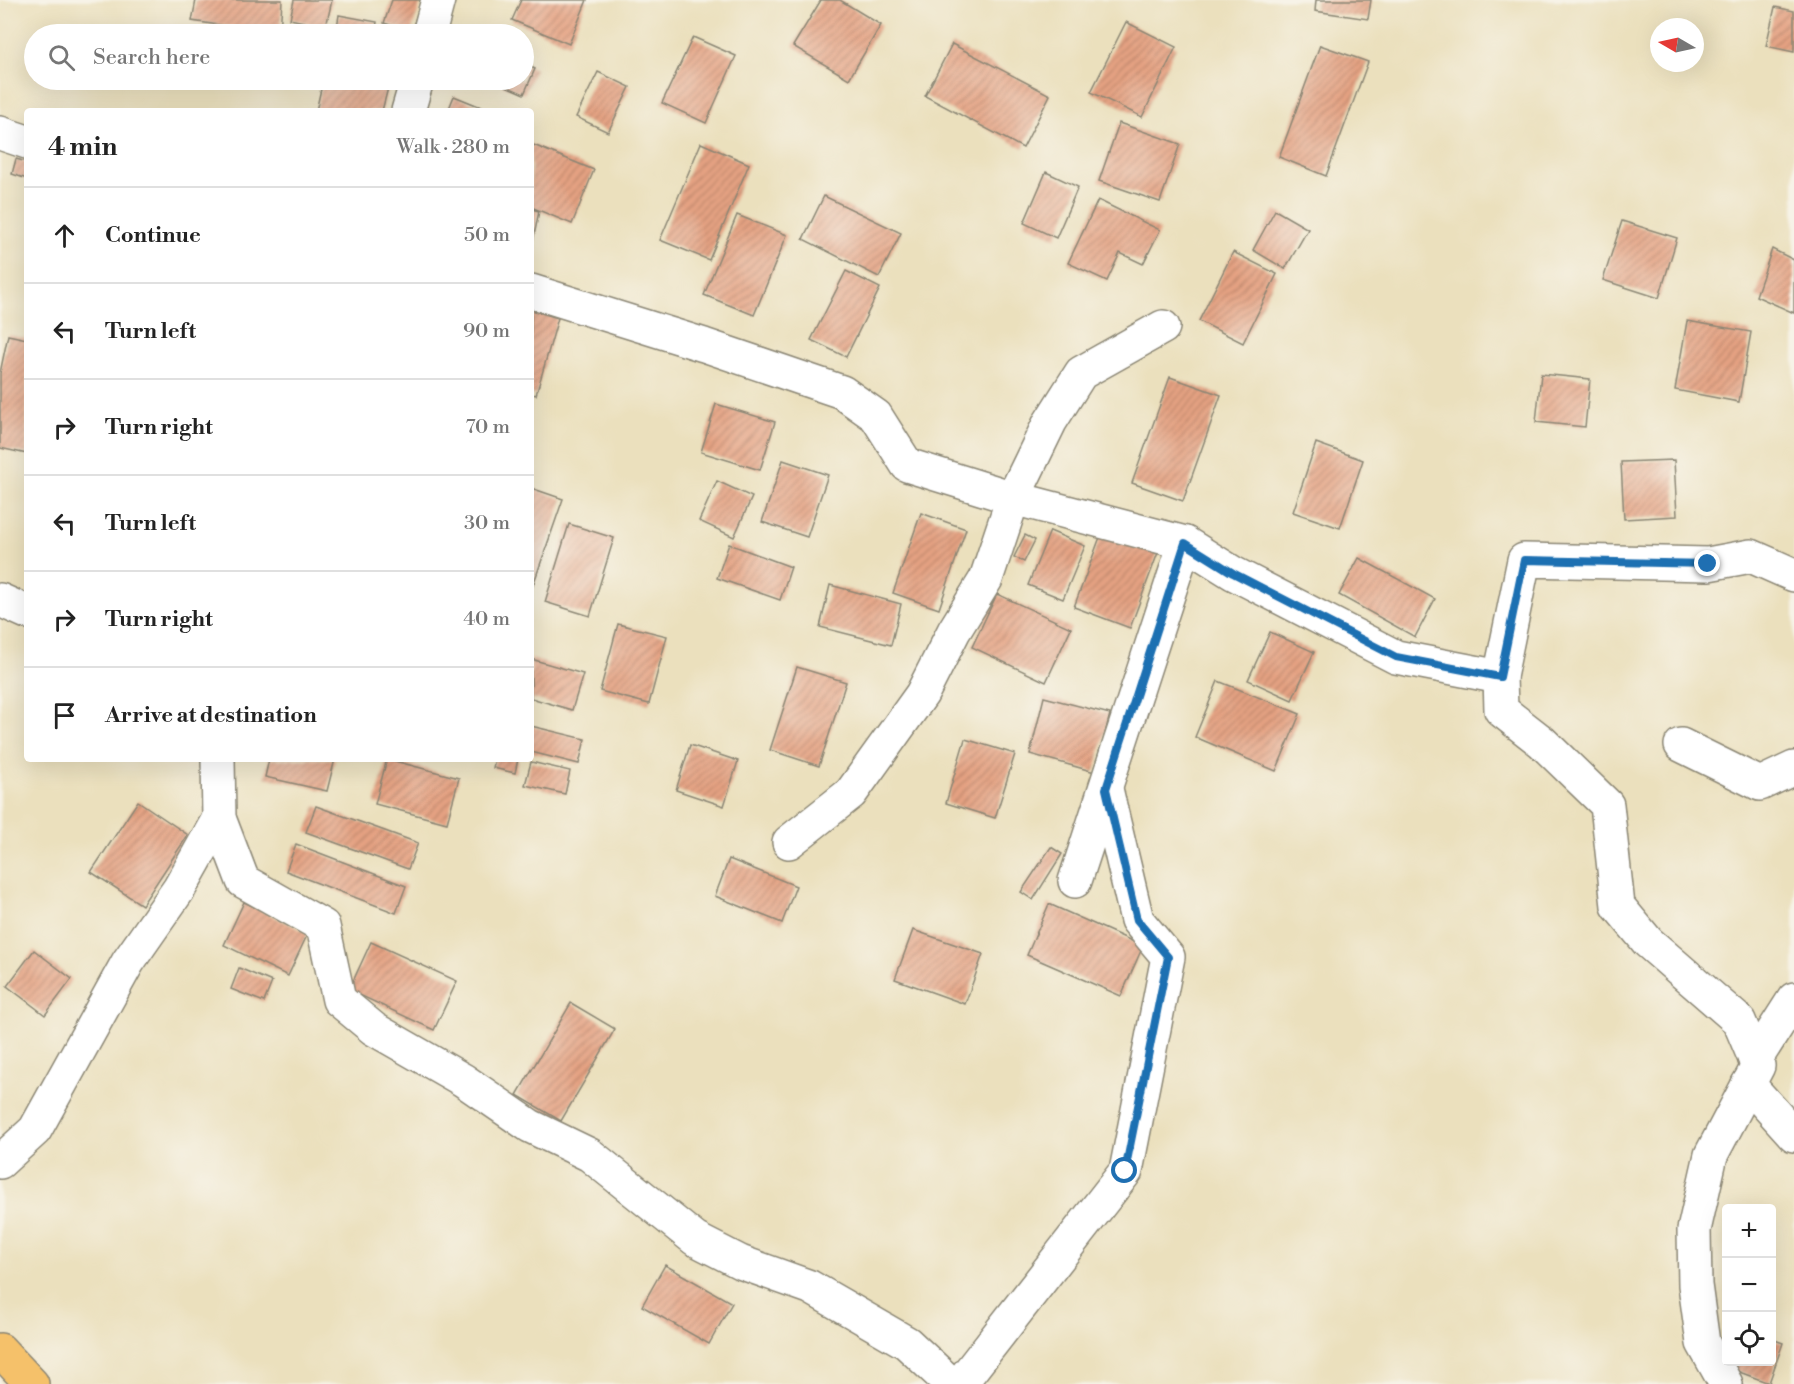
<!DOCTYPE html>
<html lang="en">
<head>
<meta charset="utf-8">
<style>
  body { margin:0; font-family:"Libre Bodoni",serif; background:#f2f2f2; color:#222 }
  .controls { position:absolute; right:18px; bottom:18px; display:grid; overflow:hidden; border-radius:6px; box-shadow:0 6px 24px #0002 }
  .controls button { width:54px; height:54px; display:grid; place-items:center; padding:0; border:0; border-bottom:2px solid #e0e0e0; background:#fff; color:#222; font:30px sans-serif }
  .compass { position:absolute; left:1650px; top:18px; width:54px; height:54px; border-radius:50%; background:#fff; box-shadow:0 6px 24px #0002; rotate:279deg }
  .stop { position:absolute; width:18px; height:18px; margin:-14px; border:4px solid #1f6fb2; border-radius:50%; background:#fff }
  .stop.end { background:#1f6fb2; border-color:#fff; box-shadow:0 2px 6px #0008 }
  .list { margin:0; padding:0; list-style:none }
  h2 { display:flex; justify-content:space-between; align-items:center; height:78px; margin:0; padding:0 24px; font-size:26px }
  h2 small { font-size:20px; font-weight:400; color:#767676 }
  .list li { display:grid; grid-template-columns:39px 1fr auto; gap:18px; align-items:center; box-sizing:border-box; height:96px; padding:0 24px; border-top:2px solid #e0e0e0 }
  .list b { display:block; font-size:22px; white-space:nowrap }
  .list em { font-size:20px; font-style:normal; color:#767676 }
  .icon { flex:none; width:33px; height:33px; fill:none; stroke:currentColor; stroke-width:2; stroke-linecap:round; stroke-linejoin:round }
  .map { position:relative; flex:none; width:1794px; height:1384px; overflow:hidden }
  .search { position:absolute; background:#fff; box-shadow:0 6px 24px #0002; left:24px; top:24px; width:510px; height:66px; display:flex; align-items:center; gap:15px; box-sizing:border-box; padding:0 21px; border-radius:33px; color:#767676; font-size:22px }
  .panel { position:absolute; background:#fff; box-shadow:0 6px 24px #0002; left:24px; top:108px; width:510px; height:654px; border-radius:6px }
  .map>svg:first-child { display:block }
  .building { fill:url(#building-hatch) }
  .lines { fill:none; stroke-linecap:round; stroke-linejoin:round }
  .minor-casing { stroke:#8b8674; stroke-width:36 }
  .trunk-casing { stroke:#8b8674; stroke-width:36 }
  .minor { stroke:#fff; stroke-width:33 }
  .trunk { stroke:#f5c16b; stroke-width:33 }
  .route { stroke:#1f6fb2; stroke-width:8 }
</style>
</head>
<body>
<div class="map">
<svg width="1794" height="1384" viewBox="0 0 1794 1384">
  <defs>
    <pattern id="building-hatch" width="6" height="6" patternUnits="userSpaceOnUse" patternTransform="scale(1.5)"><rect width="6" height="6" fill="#e5a282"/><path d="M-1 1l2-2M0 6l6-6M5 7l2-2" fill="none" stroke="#ba846b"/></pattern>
  </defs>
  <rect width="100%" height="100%" fill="#f7f3e8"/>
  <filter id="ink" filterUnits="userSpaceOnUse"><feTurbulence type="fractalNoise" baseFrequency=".0167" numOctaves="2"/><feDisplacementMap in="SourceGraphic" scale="12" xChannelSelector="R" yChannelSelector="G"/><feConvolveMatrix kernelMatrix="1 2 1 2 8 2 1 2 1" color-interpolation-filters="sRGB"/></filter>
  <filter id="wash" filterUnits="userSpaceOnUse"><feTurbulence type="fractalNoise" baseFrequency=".008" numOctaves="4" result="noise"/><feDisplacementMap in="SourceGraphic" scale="24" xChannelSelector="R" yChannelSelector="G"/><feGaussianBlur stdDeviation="1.35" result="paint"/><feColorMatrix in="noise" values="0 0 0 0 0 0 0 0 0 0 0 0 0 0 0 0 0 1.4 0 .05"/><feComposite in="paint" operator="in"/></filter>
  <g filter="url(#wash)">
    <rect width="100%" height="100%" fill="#ebe0bd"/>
    <g id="blocks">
      <!-- building -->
      <g class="building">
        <path d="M196,0H282L280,34L192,21Z"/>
        <path d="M294,0H332L326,27L290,19Z"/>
        <path d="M392,0H422L411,32L384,23Z"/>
        <path d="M521,0H587L569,44L512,20Z"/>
        <path d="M821,0H840L881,25L849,79L793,46Z"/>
        <path d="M1316,0H1371L1368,19L1315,11Z"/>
        <path d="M1775,7L1794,11V52L1766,46Z"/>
        <path d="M339,15L377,22L375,34H336Z"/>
        <path d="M1126,22L1176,47L1142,117L1091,92Z"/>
        <path d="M693,37L736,56L706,123L662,103Z"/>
        <path d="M524,41L529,44L524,57Z"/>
        <path d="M952,44L1050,95L1023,148L925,96Z"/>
        <path d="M1320,45L1368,62L1326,176L1279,157Z"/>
        <path d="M524,64L535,69L524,94L492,80H524Z"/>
        <path d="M598,72L630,87L608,132L576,117Z"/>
        <path d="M323,80H390L382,111H316Z"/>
        <path d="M454,96L491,111H448Z"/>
        <path d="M1119,123L1180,144L1160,202L1099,181Z"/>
        <path d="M701,143L749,164L709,260L660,240Z"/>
        <path d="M531,144L594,170L572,224L531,207Z"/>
        <path d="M16,159L27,162V179L12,174Z"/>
        <path d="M1046,172L1078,187L1056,238L1024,223Z"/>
        <path d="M824,196L901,233L879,277L803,239Z"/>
        <path d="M1098,200L1160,230L1143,264L1120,253L1107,281L1068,263Z"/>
        <path d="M531,209L539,211L532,246H531Z"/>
        <path d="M1275,210L1308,229L1285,269L1253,250Z"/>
        <path d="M737,215L787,235L754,315L704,295Z"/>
        <path d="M1622,221L1677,238L1659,298L1603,280Z"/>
        <path d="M1772,249L1794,260V313L1756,296Z"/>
        <path d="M1233,252L1277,274L1243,343L1199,321Z"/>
        <path d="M846,271L880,288L846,357L811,340Z"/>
        <path d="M531,310L558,318L536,395L531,394Z"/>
        <path d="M1687,321L1751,332L1739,402L1675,390Z"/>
        <path d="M8,335L27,339V454L0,448V373Z"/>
        <path d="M1541,374L1590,379L1585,427L1536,422Z"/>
        <path d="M1170,377L1221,395L1183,501L1132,483Z"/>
        <path d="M716,404L775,422L760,470L701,452Z"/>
        <path d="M1316,443L1363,460L1340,528L1293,512Z"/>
        <path d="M783,460L828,475L807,537L762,522Z"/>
        <path d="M1674,460L1677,516L1624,519L1621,462Z"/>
        <path d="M717,481L752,497L734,537L699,521Z"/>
        <path d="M531,488L563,499L531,591Z"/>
        <path d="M921,513L966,529L939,609L893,593Z"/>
        <path d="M569,524L614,538L590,616L545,602Z"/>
        <path d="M1103,529L1159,550L1130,628L1074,607Z"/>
        <path d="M1050,531L1085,546L1063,599L1028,585Z"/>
        <path d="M1025,535L1035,540L1024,562L1014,557Z"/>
        <path d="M729,544L791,567L780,600L717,578Z"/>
        <path d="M1359,558L1435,599L1415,637L1339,595Z"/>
        <path d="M830,585L901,604L891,645L820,627Z"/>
        <path d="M997,594L1071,628L1046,682L972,647Z"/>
        <path d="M618,624L667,636L649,704L600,691Z"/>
        <path d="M1270,632L1314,652L1292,700L1248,680Z"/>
        <path d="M531,659L583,674L572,710L531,698Z"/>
        <path d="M797,667L846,682L819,766L770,750Z"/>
        <path d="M1218,681L1300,714L1276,771L1195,737Z"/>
        <path d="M1044,697L1110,714L1095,772L1030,754Z"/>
        <path d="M531,726L585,739L579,764L531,752Z"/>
        <path d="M965,739L1015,754L995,818L946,803Z"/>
        <path d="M690,745L738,761L724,806L676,790Z"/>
        <path d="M269,759H335L327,791L265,777Z"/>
        <path d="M387,759L459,778L447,823L375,804Z"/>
        <path d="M495,759H518L515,773L493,768Z"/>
        <path d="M531,762L570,771L565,794L525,785Z"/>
        <path d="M138,801L188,835L142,905L91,872Z"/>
        <path d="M316,806L418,843L408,869L306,832Z"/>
        <path d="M296,844L406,886L396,913L286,871Z"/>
        <path d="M1051,847L1062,854L1033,900L1021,892Z"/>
        <path d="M729,859L796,886L782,923L715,896Z"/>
        <path d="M244,902L308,933L288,976L224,945Z"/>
        <path d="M1049,904L1143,946L1121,996L1027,955Z"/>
        <path d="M913,930L983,954L965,1004L895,979Z"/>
        <path d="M371,942L457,981L434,1030L349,990Z"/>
        <path d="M34,950L72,979L45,1015L7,986Z"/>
        <path d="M239,968L272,982L264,1002L231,989Z"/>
        <path d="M571,1003L615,1029L561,1121L517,1095Z"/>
        <path d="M665,1265L732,1303L709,1344L642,1306Z"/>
        <path d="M1772,1339L1783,1343L1769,1383L1723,1366L1726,1362H1772Z"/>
      </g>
    </g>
  </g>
  <g filter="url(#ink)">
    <use href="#blocks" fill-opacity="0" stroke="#8b8674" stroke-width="1.5"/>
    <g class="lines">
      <defs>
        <g id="minor">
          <path d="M429,34L438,0"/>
          <path d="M408,111L417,80"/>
          <path d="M0,133L27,142"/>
          <path d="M531,291L704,345L842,392L876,416L907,465L1013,498L1185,543L1233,573L1396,657L1500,677L1524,560L1708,564L1751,556L1794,575"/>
          <path d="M0,600L27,612"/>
          <path d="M1500,677L1501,710L1542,742L1607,805L1618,906L1648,942L1739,1021L1758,1066L1711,1155L1694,1230L1695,1285L1703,1343L1726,1384"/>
          <path d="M1681,745L1760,784L1794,768"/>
          <path d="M218,759L219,818L243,881L323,926L339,1000L374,1029L463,1080L530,1126L590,1155L695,1239L740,1262L810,1287L907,1343L951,1384"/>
          <path d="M789,842L851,793L922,694L954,631L986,579L1013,498L1050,422L1081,373L1163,327"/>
          <path d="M1075,881L1185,543"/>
          <path d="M1755,1060L1794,999"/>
          <path d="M1748,1084L1794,1135"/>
          <path d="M0,1162L35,1130L128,962L179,889L219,818"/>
          <path d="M960,1384L1126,1171L1168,957L1137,920L1106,789"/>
        </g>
        <path id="trunk" d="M0,1350L32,1384"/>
      </defs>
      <!-- minor casing -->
      <use href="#minor" class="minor-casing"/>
      <!-- trunk casing -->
      <use href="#trunk" class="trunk-casing"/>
      <!-- minor -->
      <use href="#minor" class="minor"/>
      <!-- trunk -->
      <use href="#trunk" class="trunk"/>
    </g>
  </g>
  <g class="lines" filter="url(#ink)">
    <!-- route -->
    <path class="route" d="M1125,1171L1168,957L1137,920L1106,789L1185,543L1233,573L1396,657L1500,677L1524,560L1708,564"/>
  </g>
</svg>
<div class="controls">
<button>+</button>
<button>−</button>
<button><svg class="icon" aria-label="locate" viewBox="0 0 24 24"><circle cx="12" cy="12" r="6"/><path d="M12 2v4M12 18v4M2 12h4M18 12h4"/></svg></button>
</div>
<svg class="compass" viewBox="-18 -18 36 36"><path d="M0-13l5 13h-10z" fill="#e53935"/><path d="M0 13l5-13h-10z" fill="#767676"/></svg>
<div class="stop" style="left:1125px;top:1171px"></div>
<div class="stop end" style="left:1708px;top:564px"></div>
<div class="search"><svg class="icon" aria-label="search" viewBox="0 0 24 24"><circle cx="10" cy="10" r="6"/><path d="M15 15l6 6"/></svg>Search here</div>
<section class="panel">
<h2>4 min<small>Walk · 280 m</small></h2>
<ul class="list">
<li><svg class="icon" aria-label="ahead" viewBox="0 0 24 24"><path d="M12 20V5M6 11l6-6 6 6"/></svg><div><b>Continue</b></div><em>50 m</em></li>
<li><svg class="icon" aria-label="left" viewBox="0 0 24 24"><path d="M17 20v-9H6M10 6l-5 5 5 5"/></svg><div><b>Turn left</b></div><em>90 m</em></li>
<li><svg class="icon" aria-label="right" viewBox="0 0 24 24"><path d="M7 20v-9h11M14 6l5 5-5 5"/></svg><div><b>Turn right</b></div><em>70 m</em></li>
<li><svg class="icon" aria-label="left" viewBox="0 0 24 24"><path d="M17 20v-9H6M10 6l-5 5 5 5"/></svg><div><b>Turn left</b></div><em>30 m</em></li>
<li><svg class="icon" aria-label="right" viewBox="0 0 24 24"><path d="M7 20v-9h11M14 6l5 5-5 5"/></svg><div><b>Turn right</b></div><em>40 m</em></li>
<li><svg class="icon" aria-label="arrive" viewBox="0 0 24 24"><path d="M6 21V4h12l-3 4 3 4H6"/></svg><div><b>Arrive at destination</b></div></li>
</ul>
</section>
</div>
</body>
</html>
